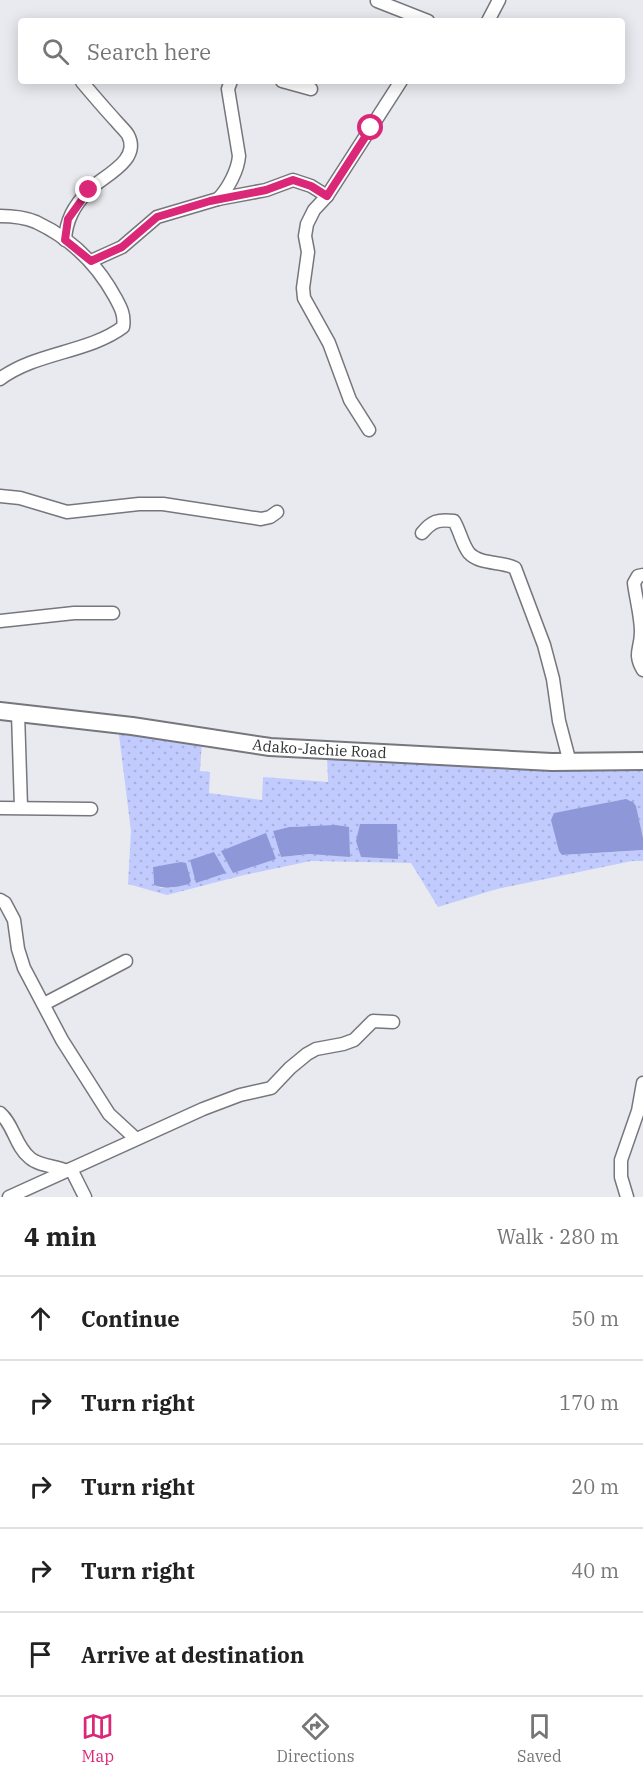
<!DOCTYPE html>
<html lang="en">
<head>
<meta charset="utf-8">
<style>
  body { margin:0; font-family:"IBM Plex Serif",serif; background:#f6f6f6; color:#222 }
  .stop { position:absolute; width:18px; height:18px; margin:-14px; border:4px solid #db2777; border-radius:50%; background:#fff }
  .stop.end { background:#db2777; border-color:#fff; box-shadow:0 2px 6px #0008 }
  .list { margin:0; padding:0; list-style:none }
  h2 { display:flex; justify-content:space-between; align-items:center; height:78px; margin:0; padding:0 24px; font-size:26px }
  h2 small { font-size:20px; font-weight:400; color:#767676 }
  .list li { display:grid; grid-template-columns:39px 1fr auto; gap:18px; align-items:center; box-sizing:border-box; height:84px; padding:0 24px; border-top:2px solid #e0e0e0 }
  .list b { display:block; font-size:22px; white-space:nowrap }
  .list em { font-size:20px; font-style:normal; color:#767676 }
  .icon { flex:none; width:33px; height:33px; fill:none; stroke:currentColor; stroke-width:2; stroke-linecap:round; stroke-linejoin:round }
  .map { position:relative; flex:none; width:643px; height:1197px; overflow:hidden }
  .search { position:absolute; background:#fff; box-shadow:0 3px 15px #0003; left:18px; right:18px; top:18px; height:66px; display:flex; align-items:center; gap:15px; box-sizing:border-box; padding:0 21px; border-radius:6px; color:#767676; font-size:22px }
  .sheet { height:498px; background:#fff }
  nav { display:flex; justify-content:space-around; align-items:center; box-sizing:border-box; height:84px; border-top:2px solid #e0e0e0; background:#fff; font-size:16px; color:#767676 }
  nav a { display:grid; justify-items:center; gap:3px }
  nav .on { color:#db2777 }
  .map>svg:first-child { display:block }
  .grass { fill:url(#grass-dots); fill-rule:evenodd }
  .water { fill:#8e97d7 }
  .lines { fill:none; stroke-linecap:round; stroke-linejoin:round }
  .street-casing { stroke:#76777c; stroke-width:15 }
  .secondary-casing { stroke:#76777c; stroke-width:20 }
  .street { stroke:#fff; stroke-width:12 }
  .secondary { stroke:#fff; stroke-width:16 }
  .route { stroke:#db2777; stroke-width:8 }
  .labels { text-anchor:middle; stroke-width:4.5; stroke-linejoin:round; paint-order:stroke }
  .street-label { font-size:15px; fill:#2e2f31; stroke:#f6f7fc }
</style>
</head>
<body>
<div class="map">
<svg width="643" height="1197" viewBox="0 0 643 1197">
  <defs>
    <pattern id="grass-dots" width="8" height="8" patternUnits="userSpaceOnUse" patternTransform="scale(1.5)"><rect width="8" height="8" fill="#c2cbfe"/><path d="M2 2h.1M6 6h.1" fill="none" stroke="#a7afda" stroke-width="1.8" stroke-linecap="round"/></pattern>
  </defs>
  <rect width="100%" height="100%" fill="#e9eaef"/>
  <!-- grass -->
  <path class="grass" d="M118,727L202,741L200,771L210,772L209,793L262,800L263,777L328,782L327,756L643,764V838L636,806L630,800L554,813L562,855L643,850V861H632L497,889L438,907L411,863L311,861L244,875L167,895L128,884L131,831ZM306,826L326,854H310L281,857L273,831L289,827ZM168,865L173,888H161L154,885L153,867Z"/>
  <!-- water -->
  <g class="water">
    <path d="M626,799L633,802L636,806L643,838V850L562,855L559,851L551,820L554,813Z"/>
    <path d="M360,824H397L398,859L361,857L356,841Z"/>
    <path d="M336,825L349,827L350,857L310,854L281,857L273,831L289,827Z"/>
    <path d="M266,833L276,859L233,873L221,851Z"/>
    <path d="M214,852L226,873L196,883L190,860Z"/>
    <path d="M181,862L186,863L191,881L189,884C177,887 166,890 154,885L153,867Z"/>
  </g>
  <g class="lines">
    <defs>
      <g id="street">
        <path d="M377,1L428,21"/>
        <path d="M488,21L499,0"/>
        <path d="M282,81L311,89"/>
        <path d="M218,199L266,190L293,180L311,186L327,196"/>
        <path d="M0,216C13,216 24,217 36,222C70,238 97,264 115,297C121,308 125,315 123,327C88,353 36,352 0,379"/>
        <path d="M65,240C66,220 74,206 88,191C101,177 142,161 128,135C125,130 119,125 116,121C104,108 93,95 82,82"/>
        <path d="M91,261L122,247L157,217L218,199C228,189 238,170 239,156L228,89L231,81"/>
        <path d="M369,430L350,400L329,343L304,298L303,288L308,252L305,236L307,224L314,210L327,196L401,81"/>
        <path d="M0,496L20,498L67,512L139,504H163L261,519L270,517L277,512"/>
        <path d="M422,533C432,521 438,519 454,521C460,531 462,544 469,553C480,565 502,561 515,568L544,645L553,679L559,721L570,763"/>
        <path d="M643,575L638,576L634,583C636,599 641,616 641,632C641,649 633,653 643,670"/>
        <path d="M0,621L74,613H113"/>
        <path d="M18,713L21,807"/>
        <path d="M0,808L91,809"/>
        <path d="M0,900L5,903L14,920L18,949L24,968L62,1040L109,1114L135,1138"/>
        <path d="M44,1004L126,961"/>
        <path d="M0,1113C14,1125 15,1146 30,1158C39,1166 56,1166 67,1171"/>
        <path d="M71,1169L85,1197"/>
        <path d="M9,1197L203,1109L240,1095L271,1088L290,1068L307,1054L316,1049L343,1044L354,1040L373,1021L393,1022"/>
        <path d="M627,1197L621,1177V1160L638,1111L643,1083"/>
      </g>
      <g id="secondary">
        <path id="s1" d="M0,711L132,726L270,747L552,762L643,761"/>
      </g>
    </defs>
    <!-- street casing -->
    <use href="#street" class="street-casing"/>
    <!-- secondary casing -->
    <use href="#secondary" class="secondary-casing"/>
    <!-- street -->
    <use href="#street" class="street"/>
    <!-- secondary -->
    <use href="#secondary" class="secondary"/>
  </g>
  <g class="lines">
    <!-- route -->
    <path class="route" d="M89,190L68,219L65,240L91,261L122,247L157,217L210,201L266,190L293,180L311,186L327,196L371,128"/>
  </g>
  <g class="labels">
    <!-- street labels -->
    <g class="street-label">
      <text dy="5" stroke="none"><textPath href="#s1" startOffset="322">Adako-Jachie Road</textPath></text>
    </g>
  </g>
</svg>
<div class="stop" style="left:371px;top:128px"></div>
<div class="stop end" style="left:89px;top:190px"></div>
<div class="search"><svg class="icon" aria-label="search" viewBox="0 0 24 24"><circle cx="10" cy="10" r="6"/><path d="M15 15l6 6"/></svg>Search here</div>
</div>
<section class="sheet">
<h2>4 min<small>Walk · 280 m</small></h2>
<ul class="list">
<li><svg class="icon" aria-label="ahead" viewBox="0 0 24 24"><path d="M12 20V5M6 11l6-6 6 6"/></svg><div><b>Continue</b></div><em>50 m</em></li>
<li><svg class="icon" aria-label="right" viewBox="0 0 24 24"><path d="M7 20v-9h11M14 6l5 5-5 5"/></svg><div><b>Turn right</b></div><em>170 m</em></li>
<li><svg class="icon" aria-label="right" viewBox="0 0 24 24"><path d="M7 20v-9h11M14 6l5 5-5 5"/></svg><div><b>Turn right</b></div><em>20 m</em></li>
<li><svg class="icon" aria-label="right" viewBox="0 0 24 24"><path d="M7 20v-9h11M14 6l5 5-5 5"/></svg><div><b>Turn right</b></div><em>40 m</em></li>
<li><svg class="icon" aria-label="arrive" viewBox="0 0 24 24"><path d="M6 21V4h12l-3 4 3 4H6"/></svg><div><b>Arrive at destination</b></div></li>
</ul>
</section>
<nav>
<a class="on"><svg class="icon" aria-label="map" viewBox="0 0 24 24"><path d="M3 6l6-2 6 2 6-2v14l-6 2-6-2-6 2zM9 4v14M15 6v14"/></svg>Map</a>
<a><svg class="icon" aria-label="directions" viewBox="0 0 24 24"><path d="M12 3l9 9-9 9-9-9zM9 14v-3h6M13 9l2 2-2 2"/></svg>Directions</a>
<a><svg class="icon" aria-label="saved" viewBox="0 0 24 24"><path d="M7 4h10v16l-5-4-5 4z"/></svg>Saved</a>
</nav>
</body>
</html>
